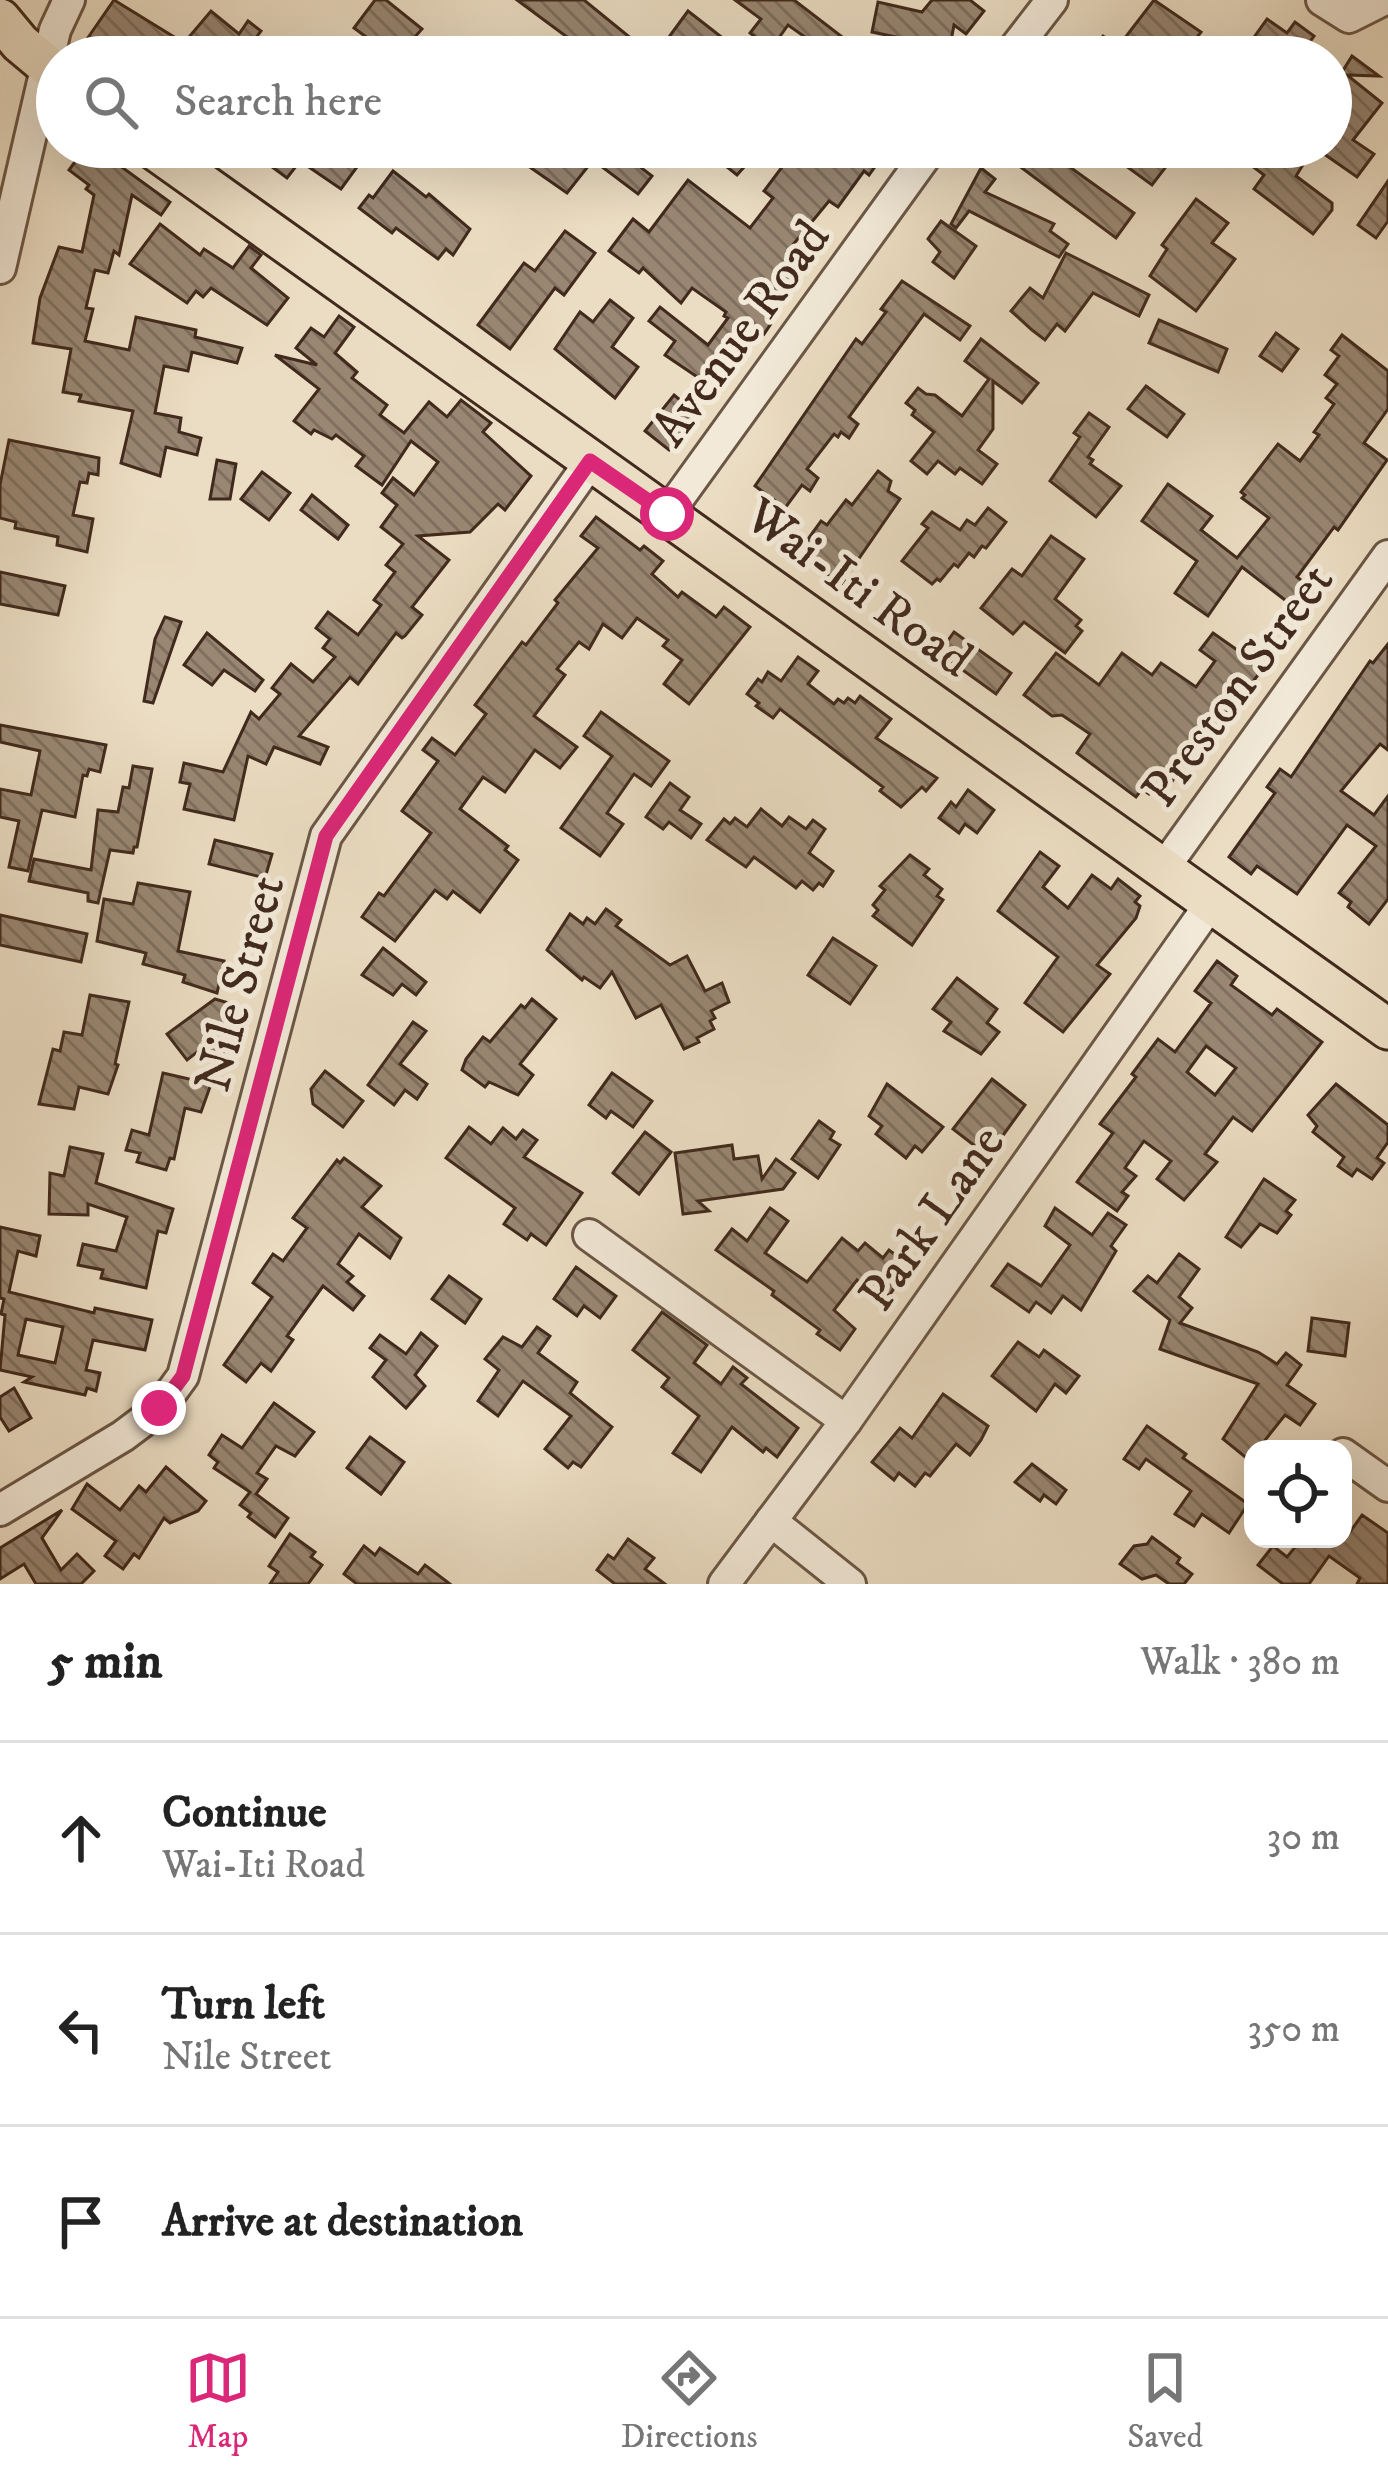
<!DOCTYPE html>
<html lang="en">
<head>
<meta charset="utf-8">
<style>
  body { margin:0; font-family:"IM FELL DW Pica",serif; background:#f6f6f6; color:#222 }
  .controls { position:absolute; right:36px; bottom:36px; display:grid; overflow:hidden; border-radius:24px; box-shadow:0 12px 48px #0002 }
  .controls button { width:108px; height:108px; display:grid; place-items:center; padding:0; border:0; border-bottom:3px solid #e0e0e0; background:#fff; color:#222; font:60px sans-serif }
  .stop { position:absolute; width:36px; height:36px; margin:-27px; border:9px solid #db2777; border-radius:50%; background:#fff }
  .stop.end { background:#db2777; border-color:#fff; box-shadow:0 3px 12px #0008 }
  .list { margin:0; padding:0; list-style:none }
  h2 { display:flex; justify-content:space-between; align-items:center; height:156px; margin:0; padding:0 48px; font-size:51px }
  h2 small { font-size:39px; font-weight:400; color:#767676 }
  .list li { display:grid; grid-template-columns:78px 1fr auto; gap:36px; align-items:center; box-sizing:border-box; height:192px; padding:0 48px; border-top:3px solid #e0e0e0 }
  .list b { display:block; font-size:45px; white-space:nowrap }
  .list p { margin:0; font-size:39px; white-space:nowrap; color:#767676 }
  .list em { font-size:39px; font-style:normal; color:#767676 }
  .icon { flex:none; width:66px; height:66px; fill:none; stroke:currentColor; stroke-width:2; stroke-linecap:round; stroke-linejoin:round }
  .map { position:relative; flex:none; width:1388px; height:1584px; overflow:hidden }
  .search { position:absolute; background:#fff; box-shadow:0 12px 48px #0002; left:36px; right:36px; top:36px; height:132px; display:flex; align-items:center; gap:30px; box-sizing:border-box; padding:0 42px; border-radius:66px; color:#767676; font-size:45px }
  .sheet { height:732px; background:#fff }
  nav { display:flex; justify-content:space-around; align-items:center; box-sizing:border-box; height:168px; border-top:3px solid #e0e0e0; background:#fff; font-size:33px; color:#767676 }
  nav a { display:grid; justify-items:center; gap:6px }
  nav .on { color:#db2777 }
  .map>svg:first-child { display:block }
  .building { fill:url(#building-back-hatch); stroke:#412a1d; stroke-width:3; fill-rule:evenodd }
  .lines { fill:none; stroke-linecap:round; stroke-linejoin:round }
  .minor-casing { stroke:#6c5746; stroke-width:36 }
  .major-casing { stroke:#412a1d; stroke-width:45 }
  .minor { stroke:#f2e9d8; stroke-width:30 }
  .major { stroke:#ebddc3; stroke-width:39 }
  .route { stroke:#db2777; stroke-width:15 }
  .labels { text-anchor:middle; stroke-width:10; stroke-linejoin:round; paint-order:stroke }
  .street-label { font-size:51px; fill:#412a1d; stroke:#f2e9d8 }
</style>
</head>
<body>
<div class="map">
<svg width="1388" height="1584" viewBox="0 0 1388 1584">
  <defs>
    <pattern id="building-back-hatch" width="6" height="6" patternUnits="userSpaceOnUse" patternTransform="scale(3)"><rect width="6" height="6" fill="#998773"/><path d="M-1 5l2 2M0 0l6 6M5-1l2 2" fill="none" stroke="#7e6f5e"/></pattern>
  </defs>
  <rect width="100%" height="100%" fill="#ebddc3"/>
  <filter id="stains"><feTurbulence type="fractalNoise" baseFrequency=".00167" numOctaves="4"/><feColorMatrix values="0 0 0 0 .2 0 0 0 0 .09 0 0 0 0 .02 0 0 0 .5 -.17"/></filter>
  <radialGradient id="worn" r=".72"><stop offset=".6" stop-color="#630" stop-opacity="0"/><stop offset="1" stop-color="#630" stop-opacity=".3"/></radialGradient>
  <!-- building -->
  <g class="building">
    <path d="M114,0L184,43L211,11L239,34L248,21L261,31L241,57L222,47L214,57H113L87,39Z"/>
    <path d="M375,0H386L422,29L404,49L391,40L381,48L354,28Z"/>
    <path d="M517,0H584L638,44L628,57H594Z"/>
    <path d="M735,0H794L854,46L846,57H806L815,44L788,25L771,49L750,33L761,19Z"/>
    <path d="M932,0H970L984,11L966,34L954,25L948,57L907,55L910,40L872,32L878,2L922,12Z"/>
    <path d="M1154,0L1201,32L1182,57H1087L1103,36L1118,47Z"/>
    <path d="M688,11L747,57H696L669,37Z"/>
    <path d="M1267,19L1287,33L1295,22L1314,36L1299,57H1277L1252,40Z"/>
    <path d="M1352,56L1379,76L1347,75L1382,103L1353,140L1374,154L1357,177L1314,147L1296,176L1332,203V210L1313,234L1254,189L1264,175L1227,147H1331V90Z"/>
    <path d="M86,147H94L170,202L161,215L132,195L119,255L114,251L108,273L95,270L86,308L93,309L85,341L129,350L136,317L196,330L195,337L242,348L237,363L192,352L188,371L164,366L155,413L181,418L179,432L201,438L197,455L166,447L160,476L121,463L133,411L79,401L81,395L63,392L71,349L33,343L40,298L59,247L82,252L94,195L86,189L89,185L69,170Z"/>
    <path d="M245,147H310L320,156L326,147H364L358,157L362,160L341,189L300,161L287,178Z"/>
    <path d="M501,147H614L652,176L638,194L593,160L567,193Z"/>
    <path d="M702,147H762L737,175Z"/>
    <path d="M797,147H874L884,154L869,175L864,171L838,207L829,201L787,252L803,263L804,269L772,313L776,316L764,334L756,328L747,336L712,387L665,355L675,341L649,321L660,307L708,345L728,318L724,316L726,312L692,288L681,303L643,268L639,273L609,251L633,219L649,232L688,180L750,228L773,198L764,191Z"/>
    <path d="M1014,147H1042L1134,213L1116,238L1007,157Z"/>
    <path d="M1100,147H1181L1152,185Z"/>
    <path d="M981,168L995,179L985,192L1054,224L1050,231L1068,244L1059,257L969,211L956,228L951,224Z"/>
    <path d="M393,171L426,197L429,194L470,229L453,255L446,249L438,259L396,228L392,233L359,208L369,195L373,198Z"/>
    <path d="M1388,181V221L1376,238L1358,225Z"/>
    <path d="M1196,199L1228,223L1212,243L1235,259L1196,311L1150,276L1167,249L1162,245Z"/>
    <path d="M941,221L976,246L954,278L933,262L940,252L928,239Z"/>
    <path d="M160,224L200,255L204,249L233,268L249,246L261,255L251,268L288,298L267,325L211,288L203,297L196,291L187,303L130,264Z"/>
    <path d="M565,231L595,253L564,295L555,288L510,349L478,325L524,263L535,271Z"/>
    <path d="M1066,253L1149,295L1139,316L1093,293L1065,331L1057,324L1045,340L1032,330L1011,311L1030,288L1043,298Z"/>
    <path d="M902,281L970,326L960,340L924,314L849,417L858,424L849,438L841,432L838,437L834,434L807,469L818,478L810,491L802,485L785,508L755,486L856,339L862,344L886,312L881,309Z"/>
    <path d="M610,300L633,318L612,347L638,367L615,398L555,349L580,312L593,322Z"/>
    <path d="M339,316L354,327L335,353L357,372L352,378L387,405L380,415L404,433L429,402L447,417L461,400L491,423L483,432L531,476L505,510L498,504L470,532L418,536L449,560L412,607L422,615L405,636L402,638L396,633L358,684L350,677L299,736L328,747L320,764L274,747L266,764L248,756L234,820L184,809L190,784L180,782L184,763L223,772L251,712L259,719L280,694L272,688L291,664L313,682L335,657L323,648L330,639L316,628L328,612L358,635L381,605L374,600L395,572L386,565L403,544L381,527L397,505L382,493L393,478L414,495L438,462L411,441L382,485L356,466L364,456L336,435L332,439L314,430L311,434L294,421L319,389L275,355L317,365L296,348L311,328L324,337Z"/>
    <path d="M1159,320L1227,349L1218,372L1149,343Z"/>
    <path d="M1276,333L1298,349L1282,371L1260,356Z"/>
    <path d="M1342,335L1388,371V409L1364,443L1387,460L1338,530L1334,527L1297,577L1314,590L1298,610L1242,567L1208,616L1175,593L1197,561L1142,521L1168,484L1212,516L1201,530L1237,558L1269,518L1242,498L1245,495L1241,492L1278,444L1300,461L1319,435L1314,432L1334,404L1326,398L1337,384L1325,375L1339,356L1331,350Z"/>
    <path d="M981,339L1038,383L1022,403L993,381V429L978,450L997,464L982,484L960,468L955,474L938,461L927,474L911,461L934,432L912,415L915,410L906,403L918,388L926,394L935,395L962,416L989,379L965,361Z"/>
    <path d="M1146,386L1184,414L1167,437L1128,409Z"/>
    <path d="M674,395L697,414L669,450L645,431Z"/>
    <path d="M1089,413L1109,427L1088,457L1093,460L1090,464L1121,486L1096,517L1050,481L1080,437L1074,433Z"/>
    <path d="M9,440L99,458L98,475L89,473L87,483L80,482L73,515L93,519L87,552L57,545L58,537L15,528L16,522L0,518V485Z"/>
    <path d="M217,460L236,464L230,499H210Z"/>
    <path d="M878,471L891,481L888,491L900,499L842,583L795,557L821,521L827,525L846,500L852,505Z"/>
    <path d="M262,472L290,493L269,520L241,499Z"/>
    <path d="M312,495L348,525L338,539L301,510Z"/>
    <path d="M988,508L1006,522L986,548L982,546L974,557L969,553L958,567L954,564L940,581L937,579L932,584L902,561L928,528L922,524L932,512L960,530L967,520L975,525Z"/>
    <path d="M596,517L640,550L644,546L663,561L652,574L678,597L682,592L716,617L724,607L750,627L689,704L664,684L682,660L663,646L668,640L637,618L622,638L603,624L589,649L579,642L557,669L565,675L534,716L577,747L560,768L535,750L505,792L483,777L460,809L508,846L505,850L518,860L480,912L453,891L447,899L435,890L395,941L362,917L379,893L384,896L431,833L402,811L438,761L423,750L432,738L455,755L486,714L475,705L522,642L526,645L558,603L555,600L598,548L581,536Z"/>
    <path d="M1051,536L1084,559L1055,599L1081,620L1076,626L1082,631L1065,653L1024,622L1013,634L981,608L1012,569L1022,576Z"/>
    <path d="M0,572L65,586L58,615L0,604Z"/>
    <path d="M165,617L181,622L153,703L144,701L155,639Z"/>
    <path d="M954,632L1011,673L996,694L939,653Z"/>
    <path d="M207,633L263,680L255,691L224,670L212,685L184,665Z"/>
    <path d="M1213,633L1263,668L1252,683L1247,679L1226,708L1229,710L1211,731L1206,728L1164,794L1155,787L1149,794L1142,789L1136,797L1077,753L1090,734L1062,715L1052,716L1024,695L1056,653L1099,685L1122,653L1152,675L1161,663L1196,687L1215,661L1200,650Z"/>
    <path d="M1388,644V750L1380,744L1341,791L1374,815L1388,796V899L1369,924L1348,907L1351,902L1339,893L1376,846L1347,825L1297,894L1257,866L1251,874L1229,857L1275,793L1267,787L1280,769L1291,777L1370,661L1373,663Z"/>
    <path d="M798,657L818,671L808,684L834,704L838,699L844,703L848,698L855,703L860,696L891,719L876,738L937,778L926,791L922,787L901,807L880,791L883,787L780,709L773,718L756,706L759,703L747,694L758,679L762,682L768,672L781,681Z"/>
    <path d="M601,712L669,761L651,786L634,774L607,813L623,824L600,856L561,828L612,756L584,736Z"/>
    <path d="M0,725L106,745L100,772L89,769L87,776L83,775L75,817L42,810L28,871L9,867L19,821L0,817V789L31,795L40,751L0,742Z"/>
    <path d="M133,766L152,769L137,847H134L133,853L110,850L98,903L88,901V893L29,881L34,859L91,870L98,810L118,812L123,787L129,788Z"/>
    <path d="M670,783L689,797L680,810L701,824L691,838L669,822L663,829L646,817Z"/>
    <path d="M968,790L994,810L977,833L965,824L959,833L939,818L951,802L956,807Z"/>
    <path d="M761,809L782,826L789,817L806,829L813,820L825,829L809,853L833,871L823,886L819,883L813,890L802,881L796,888L754,857L746,867L707,840L724,819L730,824L735,818L747,827Z"/>
    <path d="M215,840L272,854L265,878L209,864Z"/>
    <path d="M1040,852L1059,866L1043,887L1068,908L1092,875L1111,889L1118,879L1140,896L1135,902L1140,906L1136,918L1097,965L1110,974L1063,1032L1025,1003L1058,957L998,911Z"/>
    <path d="M910,855L929,869L924,875L942,889L937,896L943,900L912,945L873,916L878,910L873,905L885,890L880,886Z"/>
    <path d="M138,883L190,892L178,951L224,961L217,993L183,982L185,975L143,964L146,953L97,941L104,899L133,904Z"/>
    <path d="M606,909L621,920L616,926L670,965L687,956L705,991L722,983L729,1002L711,1011L715,1018L710,1021L714,1029L697,1038L699,1042L684,1049L661,1005L636,1018L612,972L600,988L584,977L582,980L547,950L570,914L583,924L587,918L595,924Z"/>
    <path d="M0,915L87,934L81,962L0,945Z"/>
    <path d="M833,938L876,966L850,1004L808,975Z"/>
    <path d="M383,948L426,982L416,995L402,984L393,995L362,975Z"/>
    <path d="M1217,961L1237,976L1231,985L1272,1015L1277,1009L1322,1042L1252,1131L1233,1117L1205,1154L1217,1162L1184,1200L1157,1179L1171,1161L1144,1141L1125,1168L1136,1176L1122,1192L1128,1196L1117,1211L1077,1182L1113,1133L1100,1124L1136,1077L1132,1074L1158,1039L1175,1052L1211,1003L1195,991ZM1206,1046L1236,1068L1215,1095L1187,1072Z"/>
    <path d="M957,978L997,1009L987,1023L999,1032L981,1054L944,1031L951,1022L933,1009Z"/>
    <path d="M90,995L129,1002L115,1064L118,1065L108,1094L79,1087L74,1109L39,1104L53,1049L60,1051L64,1032L82,1035Z"/>
    <path d="M215,999L232,1004L223,1053L201,1049L187,1060L167,1034Z"/>
    <path d="M532,999L556,1019L520,1064L533,1075L518,1095L489,1082L485,1087L462,1070L466,1059L483,1037L490,1042L521,1005L525,1008Z"/>
    <path d="M413,1022L426,1031L400,1064L427,1084L417,1099L405,1090L394,1105L368,1085Z"/>
    <path d="M325,1071L363,1101L343,1127L313,1104L311,1089Z"/>
    <path d="M163,1073L211,1084L201,1112L185,1108L174,1159L170,1158L166,1170L137,1162L140,1153L126,1150L132,1130L149,1135Z"/>
    <path d="M612,1073L652,1101L633,1127L611,1111L606,1118L589,1105Z"/>
    <path d="M992,1079L1025,1105L988,1156L953,1129Z"/>
    <path d="M887,1084L943,1127L922,1152L915,1146L906,1158L876,1134L882,1126L869,1116Z"/>
    <path d="M1336,1084L1388,1125V1142L1377,1158L1384,1163L1372,1179L1357,1169L1352,1176L1338,1166L1344,1157L1313,1132L1317,1126L1308,1115Z"/>
    <path d="M819,1121L834,1132L830,1139L840,1145L818,1178L792,1159Z"/>
    <path d="M469,1127L491,1144L503,1128L516,1139L523,1130L537,1140L524,1157L582,1193L546,1245L531,1234L527,1240L504,1224L515,1208L446,1158Z"/>
    <path d="M645,1132L671,1152L639,1194L613,1173Z"/>
    <path d="M732,1145L734,1159L758,1156L762,1179L776,1159L795,1173L783,1189L698,1201L709,1211L683,1214L675,1153Z"/>
    <path d="M70,1147L103,1154L96,1183L173,1209L166,1233L158,1231L146,1288L101,1278L103,1270L78,1265L83,1244L116,1251L127,1217L88,1204V1215L49,1214L50,1173L64,1176Z"/>
    <path d="M344,1158L381,1186L362,1207L401,1238L390,1258L359,1234L338,1264L353,1276L347,1282L364,1296L353,1310L323,1286L287,1336L293,1340L271,1371L261,1363L246,1382L224,1365L272,1297L253,1283L273,1254L283,1261L307,1228L293,1218L337,1160L340,1163Z"/>
    <path d="M1264,1179L1295,1200L1286,1211L1291,1215L1277,1233L1260,1224L1241,1247L1226,1237Z"/>
    <path d="M770,1208L788,1221L765,1253L807,1282L842,1238L858,1251L865,1243L883,1258L889,1250L909,1265L889,1296L869,1280L864,1286L857,1280L834,1310L855,1329L840,1350L817,1334L820,1330L772,1295L774,1291L716,1250L732,1229L747,1241Z"/>
    <path d="M1055,1208L1092,1235L1108,1213L1126,1225L1111,1246L1116,1251L1081,1310L1063,1296L1051,1313L1036,1302L1029,1312L992,1286L1008,1264L1041,1286L1070,1245L1045,1226Z"/>
    <path d="M0,1227L40,1236L36,1256L18,1251L9,1292L94,1313L95,1308L152,1320L145,1350L93,1340L86,1370L100,1373L96,1391L87,1388L85,1395L24,1382L32,1377L0,1370L5,1315L1,1314L4,1299L0,1298ZM26,1319L63,1327L55,1363L18,1355Z"/>
    <path d="M1179,1254L1199,1269L1179,1297L1192,1308L1180,1323L1258,1352L1277,1364L1286,1353L1301,1365L1287,1385L1315,1404L1300,1425L1285,1415L1258,1449H1253L1249,1460L1223,1439L1258,1384L1160,1349L1170,1320L1134,1291L1148,1276L1157,1283Z"/>
    <path d="M576,1267L616,1296L600,1318L584,1306L577,1316L554,1299Z"/>
    <path d="M449,1276L481,1299L465,1323L432,1299Z"/>
    <path d="M662,1312L707,1345L694,1363L721,1384L733,1367L747,1378L741,1384L798,1428L777,1457L766,1448L763,1452L732,1427L701,1472L673,1453L699,1416L662,1387L669,1378L633,1350Z"/>
    <path d="M1312,1318L1349,1323L1345,1356L1308,1351Z"/>
    <path d="M537,1327L550,1336L538,1353L577,1382L570,1393L612,1427L581,1467L573,1462L568,1468L545,1449L571,1416L523,1381L498,1416L478,1401L499,1370L485,1359L503,1337L522,1347Z"/>
    <path d="M421,1333L437,1346L415,1375L425,1386L406,1408L373,1377L386,1360L370,1348L380,1335L406,1354Z"/>
    <path d="M1018,1342L1039,1357L1044,1350L1079,1376L1066,1393L1055,1384L1036,1411L992,1376Z"/>
    <path d="M14,1388L31,1418L9,1431L0,1417V1397Z"/>
    <path d="M943,1394L988,1426L981,1440L970,1455L956,1444L930,1476L925,1473L915,1486L899,1473L894,1480L872,1462L900,1428L912,1438Z"/>
    <path d="M274,1403L314,1432L295,1456L276,1446L257,1473L267,1479L256,1494L288,1518L275,1537L248,1517L251,1513L240,1505L250,1492L214,1468L218,1462L209,1455L222,1435L242,1448Z"/>
    <path d="M1147,1426L1186,1454L1183,1458L1248,1504L1229,1533L1202,1514L1194,1526L1175,1514L1191,1491L1146,1459L1139,1469L1124,1459Z"/>
    <path d="M370,1437L404,1462L381,1494L347,1468Z"/>
    <path d="M1032,1464L1066,1490L1056,1504L1044,1495L1040,1501L1015,1482Z"/>
    <path d="M166,1467L206,1501L198,1511L170,1523L164,1518L139,1558L134,1554L123,1569L105,1556L116,1541L72,1509L87,1484L120,1510L139,1486L146,1492Z"/>
    <path d="M62,1510L42,1538L61,1570L77,1554L94,1571L81,1584H36L24,1564L0,1579V1548Z"/>
    <path d="M1362,1515L1388,1533V1584H1357L1360,1578L1329,1556L1309,1584H1283L1258,1565L1273,1546L1287,1557L1302,1539H1345Z"/>
    <path d="M290,1534L315,1552L311,1557L322,1565L308,1584H270L278,1572L269,1566Z"/>
    <path d="M1152,1537L1180,1558L1177,1563L1192,1574L1184,1584H1169L1156,1575L1142,1579L1120,1564L1134,1546L1147,1544Z"/>
    <path d="M628,1539L654,1558L645,1569L665,1584H615L597,1570L608,1555L614,1559Z"/>
    <path d="M364,1546L375,1555L380,1548L418,1574L425,1565L450,1584H357L344,1574Z"/>
  </g>
  <g class="lines">
    <defs>
      <g id="minor">
        <path d="M1322,0L1349,17L1383,0"/>
        <path d="M1008,57L1052,0"/>
        <path d="M0,268L55,30L69,0"/>
        <path d="M667,514L932,147"/>
        <path d="M1163,869L1388,556"/>
        <path d="M589,1235L846,1421"/>
        <path d="M1343,1454L1388,1486"/>
        <path d="M0,1510L123,1436L159,1409L183,1376L326,836L591,461"/>
        <path d="M771,1521L850,1584"/>
        <path d="M724,1584L846,1421L1211,903"/>
      </g>
      <g id="major">
        <path d="M0,19L20,43L57,74"/>
        <path d="M151,147L1388,1029"/>
      </g>
    </defs>
    <!-- minor casing -->
    <use href="#minor" class="minor-casing"/>
    <!-- major casing -->
    <use href="#major" class="major-casing"/>
    <!-- minor -->
    <use href="#minor" class="minor"/>
    <!-- major -->
    <use href="#major" class="major"/>
  </g>
  <g class="lines">
    <!-- route -->
    <path class="route" d="M159,1408L183,1376L326,836L590,461L667,514"/>
  </g>
  <g class="labels">
    <!-- street labels -->
    <g class="street-label">
      <text transform="translate(739 332) rotate(-54)" y="18">Avenue Road</text>
      <text transform="translate(860 586) rotate(36)" y="18">Wai-Iti Road</text>
      <text transform="translate(1236 684) rotate(-54)" y="18">Preston Street</text>
      <text transform="translate(238 983) rotate(-75)" y="18">Nile Street</text>
      <text transform="translate(930 1217) rotate(-55)" y="18">Park Lane</text>
    </g>
  </g>
  <rect width="100%" height="100%" filter="url(#stains)"/>
  <rect width="100%" height="100%" fill="url(#worn)"/>
</svg>
<div class="controls">
<button><svg class="icon" aria-label="locate" viewBox="0 0 24 24"><circle cx="12" cy="12" r="6"/><path d="M12 2v4M12 18v4M2 12h4M18 12h4"/></svg></button>
</div>
<div class="stop" style="left:667px;top:514px"></div>
<div class="stop end" style="left:159px;top:1408px"></div>
<div class="search"><svg class="icon" aria-label="search" viewBox="0 0 24 24"><circle cx="10" cy="10" r="6"/><path d="M15 15l6 6"/></svg>Search here</div>
</div>
<section class="sheet">
<h2>5 min<small>Walk · 380 m</small></h2>
<ul class="list">
<li><svg class="icon" aria-label="ahead" viewBox="0 0 24 24"><path d="M12 20V5M6 11l6-6 6 6"/></svg><div><b>Continue</b><p>Wai-Iti Road</p></div><em>30 m</em></li>
<li><svg class="icon" aria-label="left" viewBox="0 0 24 24"><path d="M17 20v-9H6M10 6l-5 5 5 5"/></svg><div><b>Turn left</b><p>Nile Street</p></div><em>350 m</em></li>
<li><svg class="icon" aria-label="arrive" viewBox="0 0 24 24"><path d="M6 21V4h12l-3 4 3 4H6"/></svg><div><b>Arrive at destination</b></div></li>
</ul>
</section>
<nav>
<a class="on"><svg class="icon" aria-label="map" viewBox="0 0 24 24"><path d="M3 6l6-2 6 2 6-2v14l-6 2-6-2-6 2zM9 4v14M15 6v14"/></svg>Map</a>
<a><svg class="icon" aria-label="directions" viewBox="0 0 24 24"><path d="M12 3l9 9-9 9-9-9zM9 14v-3h6M13 9l2 2-2 2"/></svg>Directions</a>
<a><svg class="icon" aria-label="saved" viewBox="0 0 24 24"><path d="M7 4h10v16l-5-4-5 4z"/></svg>Saved</a>
</nav>
</body>
</html>
